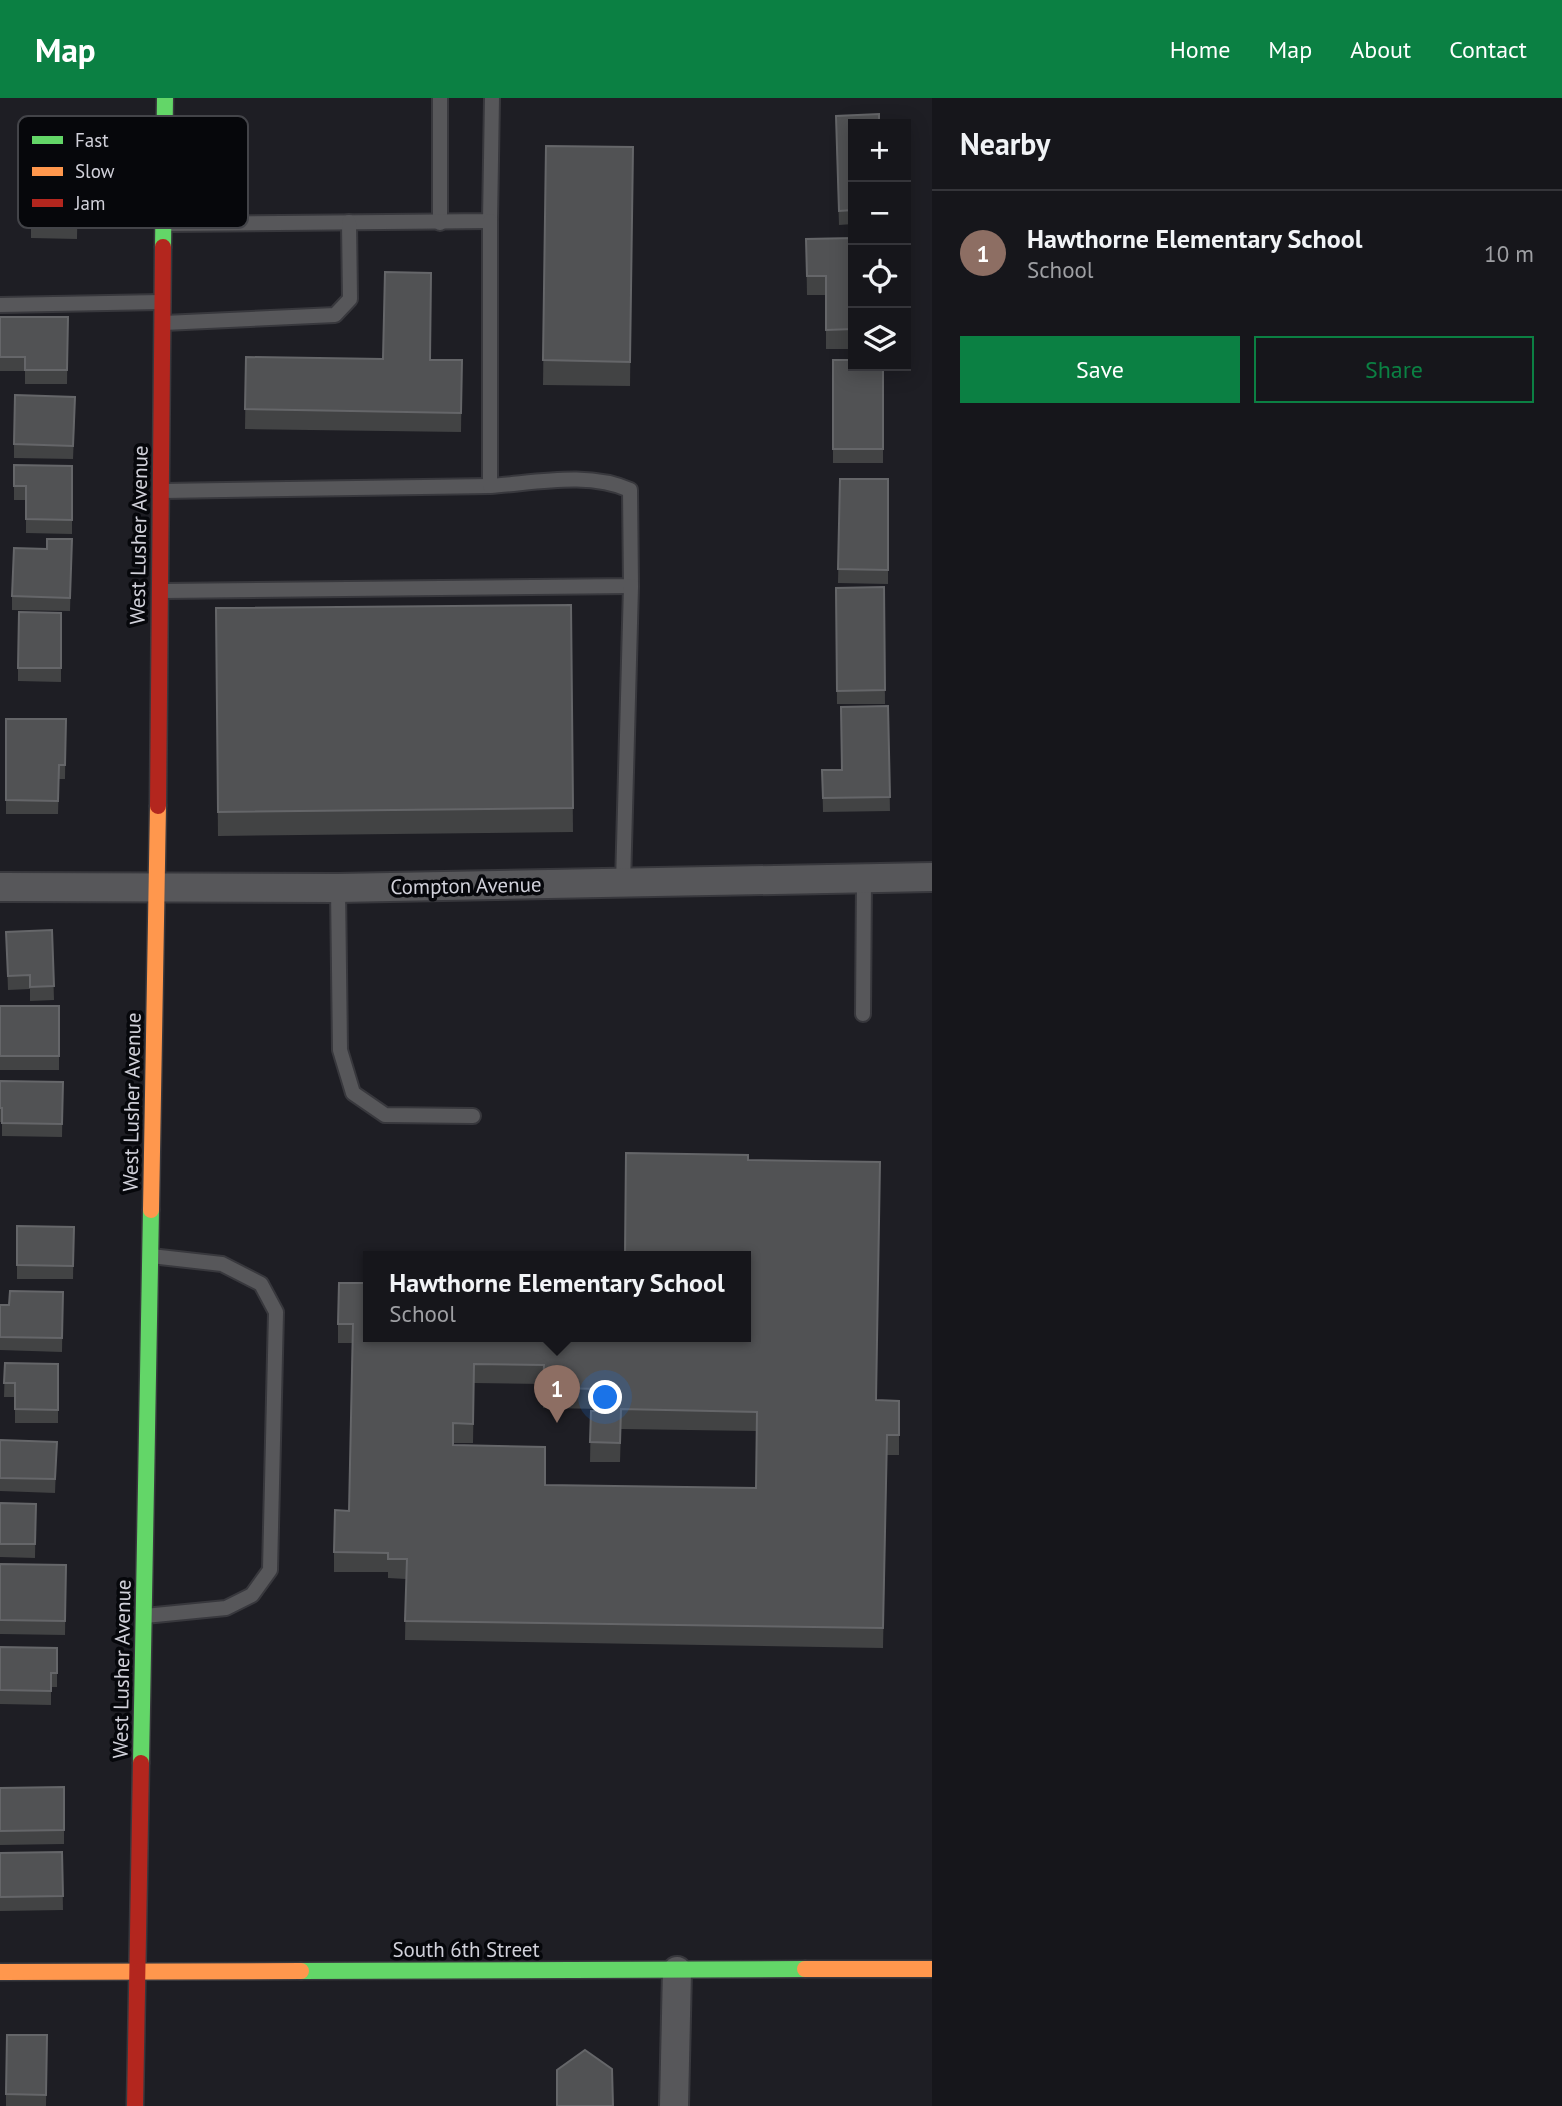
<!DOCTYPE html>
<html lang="en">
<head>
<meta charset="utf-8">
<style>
  body { margin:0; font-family:"PT Sans",sans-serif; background:#1f1f24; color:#f1f3f6 }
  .controls { position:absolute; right:21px; top:21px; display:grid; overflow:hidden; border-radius:0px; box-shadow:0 4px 18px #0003 }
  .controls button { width:63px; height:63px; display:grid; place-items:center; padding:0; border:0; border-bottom:2px solid #35353a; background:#16161b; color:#f1f3f6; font:35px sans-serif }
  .you { position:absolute; left:606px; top:1300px; width:24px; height:24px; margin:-18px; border:5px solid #fff; border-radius:50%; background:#1a73e8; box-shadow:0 0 0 10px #1a73e833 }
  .badge { display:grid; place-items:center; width:46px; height:46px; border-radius:50%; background:#0b8043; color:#fff; font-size:23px; font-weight:700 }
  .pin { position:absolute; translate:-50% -58px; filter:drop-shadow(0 2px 4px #0008) }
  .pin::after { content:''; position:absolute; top:37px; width:24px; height:21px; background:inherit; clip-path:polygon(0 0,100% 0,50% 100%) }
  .popup { position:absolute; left:363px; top:1153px; width:388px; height:91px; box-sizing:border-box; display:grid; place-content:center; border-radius:0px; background:#16161b; filter:drop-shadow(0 2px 5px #0005); font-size:23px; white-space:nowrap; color:#9e9fa3 }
  .popup b { font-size:26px; color:#f1f3f6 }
  .popup::after { content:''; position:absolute; left:50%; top:100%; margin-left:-14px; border:14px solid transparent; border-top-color:#16161b }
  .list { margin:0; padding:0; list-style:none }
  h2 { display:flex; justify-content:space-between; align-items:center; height:91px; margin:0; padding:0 28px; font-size:30px }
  h2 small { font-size:23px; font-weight:400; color:#9e9fa3 }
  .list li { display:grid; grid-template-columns:46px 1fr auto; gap:21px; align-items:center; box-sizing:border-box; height:126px; padding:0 28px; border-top:2px solid #35353a }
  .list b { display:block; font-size:26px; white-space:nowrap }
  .list p { margin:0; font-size:23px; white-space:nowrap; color:#9e9fa3 }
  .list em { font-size:23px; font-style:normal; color:#9e9fa3 }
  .actions { display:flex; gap:14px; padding:21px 28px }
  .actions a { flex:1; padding:16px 0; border:2px solid #0b8043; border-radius:0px; text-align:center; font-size:24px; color:#0b8043 }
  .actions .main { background:#0b8043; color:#fff }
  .icon { flex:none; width:38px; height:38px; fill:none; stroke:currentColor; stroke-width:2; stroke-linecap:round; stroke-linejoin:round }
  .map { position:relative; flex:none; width:932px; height:2008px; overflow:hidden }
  header { display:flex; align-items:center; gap:42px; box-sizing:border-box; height:98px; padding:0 35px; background:#0b8043; color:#fff }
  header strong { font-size:33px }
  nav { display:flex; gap:38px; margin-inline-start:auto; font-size:24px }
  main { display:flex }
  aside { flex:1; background:#16161b }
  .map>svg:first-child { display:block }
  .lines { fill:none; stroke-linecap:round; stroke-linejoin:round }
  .lane-casing { stroke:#38383d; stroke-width:18 }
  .street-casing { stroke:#38383d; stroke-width:32 }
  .fast-casing { stroke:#38383d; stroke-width:19 }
  .slow-casing { stroke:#38383d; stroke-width:19 }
  .jam-casing { stroke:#38383d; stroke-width:19 }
  .lane { stroke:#57575a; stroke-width:14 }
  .street { stroke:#57575a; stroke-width:28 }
  .fast { stroke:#63d668; stroke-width:16 }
  .slow { stroke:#ff974d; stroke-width:16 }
  .jam { stroke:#b3261e; stroke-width:16 }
  .wall { fill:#424344; fill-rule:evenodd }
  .building { fill:#515254; stroke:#656669; stroke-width:2; fill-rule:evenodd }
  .labels { text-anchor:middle; stroke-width:7; stroke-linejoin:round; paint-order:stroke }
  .street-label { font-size:21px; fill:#d1d1da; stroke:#06070b }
  .key { fill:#06070b; stroke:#434449; stroke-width:2 }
  .key-label { font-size:19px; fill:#d1d1da }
</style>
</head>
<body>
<header>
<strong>Map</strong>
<nav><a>Home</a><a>Map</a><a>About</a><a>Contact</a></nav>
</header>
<main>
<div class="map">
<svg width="932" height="2008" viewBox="0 0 932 2008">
  <rect width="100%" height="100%" fill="#1e1e24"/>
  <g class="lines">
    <defs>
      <g id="lane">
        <path d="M440,0V125"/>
        <path d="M165,126L490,123L492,0"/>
        <path d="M0,207L161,204"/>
        <path d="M164,225L335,217L350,201L349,124"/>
        <path d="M163,393L490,388"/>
        <path d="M163,493L631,488L630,392C588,373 535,385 490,388V123"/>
        <path d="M623,786L631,488"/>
        <path d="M338,790L340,952L353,995L385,1017L473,1018"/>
        <path d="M863,916L864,782"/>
        <path d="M145,1518L226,1510L252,1497L270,1472L276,1214L261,1186L222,1166L151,1158"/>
      </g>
      <g id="street">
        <path d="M0,789L338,790L932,779"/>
        <path d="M674,2008L677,1873"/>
      </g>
      <g id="fast">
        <path d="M163,149L165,0"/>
        <path d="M141,1665L151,1112"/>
        <path d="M301,1873L805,1871"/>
      </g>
      <g id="slow">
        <path d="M151,1112L158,708"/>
        <path d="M805,1871H932"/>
        <path d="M0,1874L301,1873"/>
      </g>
      <g id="jam">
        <path d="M158,708L163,149"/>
        <path d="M135,2008L141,1665"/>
      </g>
    </defs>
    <!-- lane casing -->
    <use href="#lane" class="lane-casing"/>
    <!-- street casing -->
    <use href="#street" class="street-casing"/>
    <!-- fast casing -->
    <use href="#fast" class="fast-casing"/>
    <!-- slow casing -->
    <use href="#slow" class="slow-casing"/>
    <!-- jam casing -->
    <use href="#jam" class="jam-casing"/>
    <!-- lane -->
    <use href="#lane" class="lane"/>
    <!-- street -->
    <use href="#street" class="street"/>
    <!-- fast -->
    <use href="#fast" class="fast"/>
    <!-- slow -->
    <use href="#slow" class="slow"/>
    <!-- jam -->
    <use href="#jam" class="jam"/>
  </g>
  <!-- wall -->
  <g class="wall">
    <path d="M853,26V126L839,127L836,32Z"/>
    <path d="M546,48L633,49L630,288L543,287Z"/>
    <path d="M20,76L78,77L77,141L31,140V112L19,111Z"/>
    <path d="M853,140V251H826V197H807L806,141Z"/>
    <path d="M0,219H68L67,286H25V273H0Z"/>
    <path d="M246,259L462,262L461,334L245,331Z"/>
    <path d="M833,262L883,268V365H833Z"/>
    <path d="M75,313L73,361L14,360V346Z"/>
    <path d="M14,367L72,368V436L26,435V402H14Z"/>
    <path d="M840,381H888V486L838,485Z"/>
    <path d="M72,441L70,513L12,512V498L47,451Z"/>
    <path d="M884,489L885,606H837L836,490Z"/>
    <path d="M571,507L573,734L218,738L216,510Z"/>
    <path d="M61,515V584L18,583V570Z"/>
    <path d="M888,608L890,713L823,714L822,672H842Z"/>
    <path d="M6,621H66L65,681H59L58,716H6Z"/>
    <path d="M52,832L54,902L30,903V891L8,892L6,834Z"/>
    <rect x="0" y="908" width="59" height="64"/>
    <path d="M0,983L63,984L62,1039L2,1038V1024H0Z"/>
    <path d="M748,1062L876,1302L899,1303V1357H887L883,1550L405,1542L406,1481L388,1480V1474H334V1454L349,1413L352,1245H338V1226L746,1239ZM474,1285L544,1286L543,1310L606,1311L605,1313H591L590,1364H620L621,1331L757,1333L756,1390L545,1387L453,1347V1345H473Z"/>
    <path d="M74,1129L73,1181H17V1167Z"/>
    <path d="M63,1194L62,1254L0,1252V1207H9Z"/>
    <path d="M5,1265L58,1266V1325H15V1299H4Z"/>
    <path d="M0,1342L57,1344L55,1395L0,1393Z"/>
    <path d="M0,1405L36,1406L35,1460L0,1459Z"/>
    <path d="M0,1466L66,1467L65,1537L0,1536Z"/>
    <path d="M0,1549L57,1550V1589H51V1607L0,1606Z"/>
    <path d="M64,1689V1746L0,1747V1690Z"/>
    <path d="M62,1754L63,1812L0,1813V1755Z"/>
    <path d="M47,1937L46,2008H6V1996Z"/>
  </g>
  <!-- building -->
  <g class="building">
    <path d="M879,16V26H853V112L839,113L836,18Z"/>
    <path d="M546,48L633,49L630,264L543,262Z"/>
    <path d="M20,76L78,77L77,127L31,126L32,98H19Z"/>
    <path d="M853,140V231L826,232V178H807L806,141Z"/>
    <path d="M385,174L431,175L430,262H462L461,315L245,311L246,259L383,261Z"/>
    <path d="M0,219H68L67,272H25V259H0Z"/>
    <path d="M833,262H853V268H883V351H833Z"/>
    <path d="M15,297L75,299L73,348L14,346Z"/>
    <path d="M14,367L72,368V422L26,421V388H14Z"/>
    <path d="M840,381H888V472L838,471Z"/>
    <path d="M47,441H72L70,500L12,498L14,450L47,451Z"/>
    <path d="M884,489L885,592L837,593L836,490Z"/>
    <path d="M571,507L573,710L218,714L216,510Z"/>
    <path d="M19,514L61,515V570H18Z"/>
    <path d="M888,608L890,699L823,700L822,672H842L841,609Z"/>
    <path d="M6,621H66L65,667H59L58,703L6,702Z"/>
    <path d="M52,832L54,888L30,889V877L8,878L6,834Z"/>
    <rect x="0" y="908" width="59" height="50"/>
    <path d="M0,983L63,984L62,1026L2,1025V1010H0Z"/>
    <path d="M626,1055L748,1057V1062L880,1064L876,1302L899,1303V1337H887L883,1530L405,1523L407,1461H388V1455L334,1454L335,1412L349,1413L353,1226H338L339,1185H368V1239H746V1159H625ZM474,1266L544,1267L543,1290L606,1291L605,1313H591L590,1344L620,1345L621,1311L757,1314L756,1390L545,1387V1349L453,1347V1325L473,1326Z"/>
    <path d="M17,1128L74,1129L73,1168L17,1167Z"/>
    <path d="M10,1193L63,1194L62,1240L0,1239V1207H9Z"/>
    <path d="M5,1265L58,1266V1312L15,1311V1285H4Z"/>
    <path d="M0,1342L57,1344L55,1381L0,1380Z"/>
    <path d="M0,1405L36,1406L35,1446H0Z"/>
    <path d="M0,1466L66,1467L65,1523L0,1522Z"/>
    <path d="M0,1549L57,1550V1575H51V1593L0,1592Z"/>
    <path d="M64,1689V1732L0,1733V1690Z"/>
    <path d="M62,1754L63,1798L0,1799V1755Z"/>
    <path d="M7,1937H47L46,1997L6,1996Z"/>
    <path d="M585,1952L612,1971L613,2008H557V1972Z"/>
  </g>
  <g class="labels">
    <!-- street labels -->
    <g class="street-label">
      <text transform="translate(139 437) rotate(-89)" y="7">West Lusher Avenue</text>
      <text transform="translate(466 788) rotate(-1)" y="7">Compton Avenue</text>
      <text transform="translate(132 1004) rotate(-89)" y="7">West Lusher Avenue</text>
      <text transform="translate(122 1571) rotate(-89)" y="7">West Lusher Avenue</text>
      <text x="466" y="1859">South 6th Street</text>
    </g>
  </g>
  <!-- legend -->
  <rect x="18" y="18" width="230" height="112" rx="10" class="key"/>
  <rect x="32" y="38" width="31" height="8" fill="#63d668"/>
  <rect x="32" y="69" width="31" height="9" fill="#ff974d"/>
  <rect x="32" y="101" width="31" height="8" fill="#b3261e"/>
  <g class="key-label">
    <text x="75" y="49">Fast</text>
    <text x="75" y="80">Slow</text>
    <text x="75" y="112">Jam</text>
  </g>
</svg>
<div class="controls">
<button>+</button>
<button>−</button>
<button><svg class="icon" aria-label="locate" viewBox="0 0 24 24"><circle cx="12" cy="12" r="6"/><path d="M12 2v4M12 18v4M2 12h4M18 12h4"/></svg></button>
<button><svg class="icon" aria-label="layers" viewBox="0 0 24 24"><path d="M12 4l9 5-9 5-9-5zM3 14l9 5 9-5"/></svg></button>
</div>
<div class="you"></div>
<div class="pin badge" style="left:557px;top:1325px;background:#8d6e63">1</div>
<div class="popup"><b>Hawthorne Elementary School</b>School</div>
</div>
<aside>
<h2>Nearby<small></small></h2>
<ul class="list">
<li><span class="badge" style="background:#8d6e63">1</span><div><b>Hawthorne Elementary School</b><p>School</p></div><em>10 m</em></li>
</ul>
<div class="actions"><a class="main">Save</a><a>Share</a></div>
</aside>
</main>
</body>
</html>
